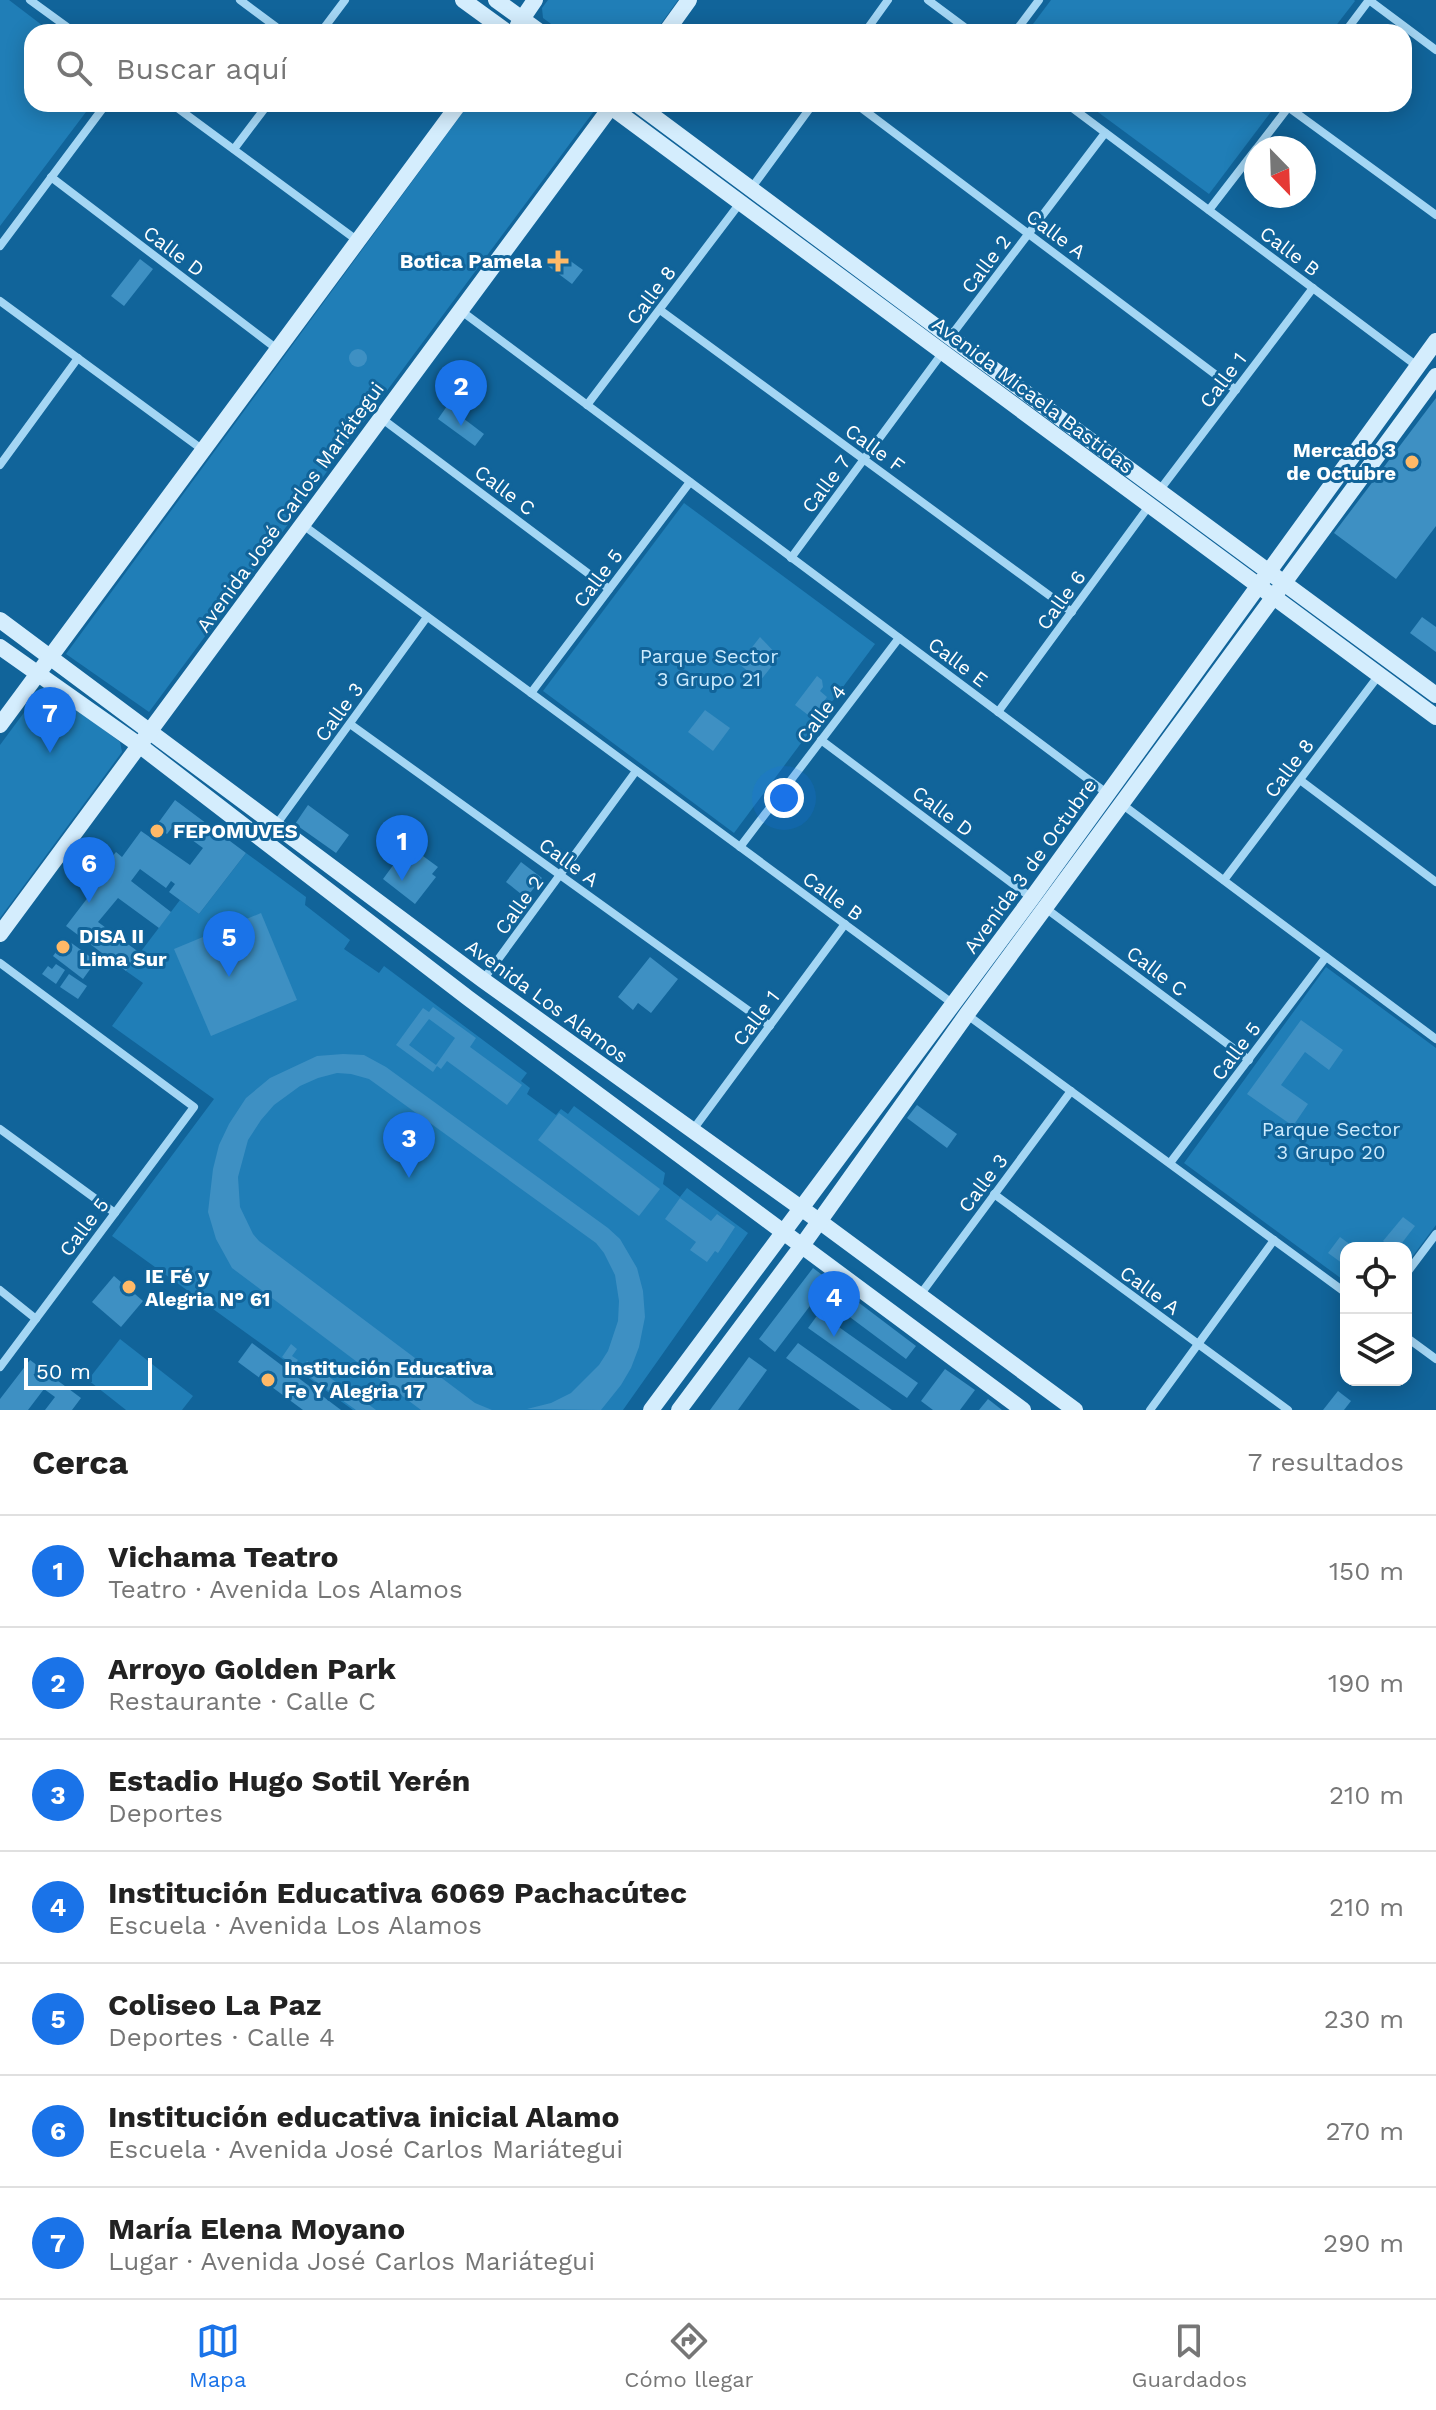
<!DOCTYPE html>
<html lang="es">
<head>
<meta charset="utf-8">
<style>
  body { margin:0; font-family:"Work Sans",sans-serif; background:#f6f6f6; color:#222 }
  .controls { position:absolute; right:24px; bottom:24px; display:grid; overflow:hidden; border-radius:16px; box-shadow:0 4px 20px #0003 }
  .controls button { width:72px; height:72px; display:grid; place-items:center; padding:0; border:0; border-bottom:2px solid #e0e0e0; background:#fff; color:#222; font:40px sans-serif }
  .compass { position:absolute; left:1244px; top:136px; width:72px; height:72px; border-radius:50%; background:#fff; box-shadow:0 4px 20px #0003; rotate:157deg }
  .scale { position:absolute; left:24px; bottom:20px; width:128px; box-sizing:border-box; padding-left:8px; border:4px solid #fff; border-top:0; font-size:22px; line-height:28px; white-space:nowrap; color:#fff; -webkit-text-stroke:6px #11649a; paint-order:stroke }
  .you { position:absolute; left:784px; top:798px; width:28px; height:28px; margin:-20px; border:6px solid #fff; border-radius:50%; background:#1a73e8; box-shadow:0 0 0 12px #1a73e833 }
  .badge { display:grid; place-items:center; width:52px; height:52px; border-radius:50%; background:#1a73e8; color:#fff; font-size:26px; font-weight:700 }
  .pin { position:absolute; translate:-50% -66px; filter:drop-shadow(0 2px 4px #0008) }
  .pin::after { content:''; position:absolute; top:42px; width:28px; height:24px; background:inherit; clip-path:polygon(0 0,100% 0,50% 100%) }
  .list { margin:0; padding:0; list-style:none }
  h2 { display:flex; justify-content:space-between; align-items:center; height:104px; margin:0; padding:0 32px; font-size:34px }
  h2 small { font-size:26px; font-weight:400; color:#767676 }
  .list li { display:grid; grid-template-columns:52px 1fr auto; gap:24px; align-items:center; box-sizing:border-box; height:112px; padding:0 32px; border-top:2px solid #e0e0e0 }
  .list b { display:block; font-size:30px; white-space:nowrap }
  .list p { margin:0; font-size:26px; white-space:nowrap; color:#767676 }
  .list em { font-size:26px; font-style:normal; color:#767676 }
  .icon { flex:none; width:44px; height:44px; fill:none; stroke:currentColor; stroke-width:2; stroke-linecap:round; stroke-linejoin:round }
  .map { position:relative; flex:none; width:1436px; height:1410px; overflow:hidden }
  .search { position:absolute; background:#fff; box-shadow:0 4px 20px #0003; left:24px; right:24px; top:24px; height:88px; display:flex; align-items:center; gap:20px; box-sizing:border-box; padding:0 28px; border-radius:24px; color:#767676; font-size:30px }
  .sheet { height:888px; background:#fff }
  nav { display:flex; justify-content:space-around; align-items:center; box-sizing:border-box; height:112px; border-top:2px solid #e0e0e0; background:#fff; font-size:22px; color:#767676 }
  nav a { display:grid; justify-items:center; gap:4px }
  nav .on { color:#1a73e8 }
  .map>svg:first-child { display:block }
  .green { fill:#207eb7 }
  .building { fill:#3e90c3; fill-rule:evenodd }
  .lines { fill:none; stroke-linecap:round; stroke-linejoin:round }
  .street { stroke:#a4d6f4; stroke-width:8 }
  .secondary { stroke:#d4edfd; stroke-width:16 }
  .poi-dot { fill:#ffb967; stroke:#11649a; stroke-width:3 }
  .labels { text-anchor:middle; stroke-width:6; stroke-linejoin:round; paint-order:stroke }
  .street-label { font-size:20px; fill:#fff; stroke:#11649a }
  .poi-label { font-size:20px; font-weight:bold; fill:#fff; stroke:#11649a; text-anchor:start }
  .park-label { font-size:20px; fill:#ccebfe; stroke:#11649a }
</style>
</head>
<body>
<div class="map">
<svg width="1436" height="1410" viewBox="0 0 1436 1410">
  <rect width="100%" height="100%" fill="#11649a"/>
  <!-- green -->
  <g class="green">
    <path d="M0,0H9L51,32H32V104H92L0,226Z"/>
    <path d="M548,0H678L655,32H562L543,18L542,8Z"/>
    <path d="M1051,0H1354L1355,1L1331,32H1027Z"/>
    <path d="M469,104H585L594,111L149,712L66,654Z"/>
    <path d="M1087,104H1277L1209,194Z"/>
    <path d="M684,503L875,644L734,833L543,691Z"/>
    <path d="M49,688L120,742L122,752L0,918V745L40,691Z"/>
    <path d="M246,853L306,897L305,905L350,940L344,949L379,973L384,966L527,1073L521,1081L530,1088L527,1094L556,1115L561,1109L568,1114L574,1106L665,1173L663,1184L680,1197L687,1188L748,1233L623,1410H353L112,1236L214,1099L112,1026L143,983L126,971L180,900L199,914Z"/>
    <path d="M1326,967L1436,1048V1225L1406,1265V1248H1346V1282L1184,1163Z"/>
    <path d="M120,1339L193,1396L182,1410H126L88,1380Z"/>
  </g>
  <!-- building -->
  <g class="building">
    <path d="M558,252L583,270L572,284L548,266Z"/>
    <path d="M140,259L153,269L124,306L111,296Z"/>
    <circle cx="358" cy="358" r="9"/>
    <path d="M1436,398V526L1396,579L1334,533Z"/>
    <path d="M447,406L484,434L475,446L438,419Z"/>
    <path d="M1422,617L1436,627V652L1410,633Z"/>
    <path d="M760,637L779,657L760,681L739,664Z"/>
    <path d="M817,676L822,680L823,687L820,691L827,697L812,718L795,705Z"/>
    <path d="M705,710L730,728L713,751L688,732Z"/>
    <path d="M175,800L246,853L199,914L169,892L175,884L171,881L166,888L140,869L131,881L171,912L159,928L118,898L98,922L140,953L126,971L66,926L112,866L107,863L116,852L122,857L141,831L190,865L203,848L173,826L167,834L156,826Z"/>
    <path d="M308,805L349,835L336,853L295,824Z"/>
    <path d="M408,845L438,867L432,874L436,877L415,904L383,879Z"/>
    <path d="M521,862L542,878L526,898L506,882Z"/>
    <path d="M261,913L297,1000L211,1036L174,949Z"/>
    <path d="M66,939L96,961L83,979L53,956Z"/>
    <path d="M650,957L678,979L651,1013L638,1003L633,1010L618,997Z"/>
    <path d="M56,964L65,970L56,984L42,974L48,966L52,969Z"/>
    <path d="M69,974L87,986L78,999L60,987Z"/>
    <path d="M433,1007L476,1038L470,1047L522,1085L507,1105L447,1061L441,1069L437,1066L433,1072L396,1045L423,1008L429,1012ZM429,1019L455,1038L436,1065L409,1045Z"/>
    <path d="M1301,1020L1343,1050L1329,1070L1305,1052L1281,1085L1308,1104L1293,1126L1247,1094Z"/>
    <path d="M343,1054L364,1055L386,1067L608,1228L620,1239L637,1268L643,1291L645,1317L639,1347L631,1368L621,1385L601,1410L527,1409L551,1403L571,1393L599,1365L608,1351L618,1321L619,1301L615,1275L604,1253L596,1243L369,1079L351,1074L337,1073L318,1078L300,1086L274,1105L261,1120L248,1140L238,1177L240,1207L253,1234L259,1241L475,1403L492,1410H421L232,1268L216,1239L208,1212L213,1169L219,1145L229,1124L246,1098L270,1078L317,1056Z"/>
    <path d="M917,1105L957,1134L947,1148L907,1118Z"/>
    <path d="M559,1113L660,1189L639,1216L538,1140Z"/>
    <path d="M680,1198L711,1221L717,1214L735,1227L718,1253L715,1251L707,1262L690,1250L696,1242L665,1219Z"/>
    <path d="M1403,1217L1415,1226L1398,1248H1391L1383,1241Z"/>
    <path d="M1340,1237L1355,1248H1346V1266L1328,1253Z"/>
    <path d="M813,1268L916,1346L906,1359L819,1294L775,1352L759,1339Z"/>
    <path d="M114,1276L143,1301L121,1327L92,1302Z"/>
    <path d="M819,1313L918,1383L907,1398L808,1328Z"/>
    <path d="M252,1343L341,1410H303L238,1362Z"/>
    <path d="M798,1343L892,1410H860L786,1358Z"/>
    <path d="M291,1344L297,1349L292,1356L298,1360L294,1365L282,1357Z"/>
    <path d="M749,1357L767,1370L738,1410H710Z"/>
    <path d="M30,1360L81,1398L72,1410H45L55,1397L44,1389L28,1410H0V1399Z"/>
    <path d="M307,1361L347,1390L351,1386L359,1392L356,1395L376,1410H356L300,1370Z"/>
    <path d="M945,1369L975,1390L960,1410H933L921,1401Z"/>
    <path d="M1338,1391L1351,1401L1344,1410H1323Z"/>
    <path d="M988,1399L1002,1410H979Z"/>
  </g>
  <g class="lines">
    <!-- street -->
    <g class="street">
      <path d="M30,0L74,32"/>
      <path d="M240,0L283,32"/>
      <path d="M928,0L971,32"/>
      <path d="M1369,0L1436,50"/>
      <path d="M321,32L345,0"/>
      <path d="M865,32L888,0"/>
      <path d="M1015,32L1039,0"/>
      <path d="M1345,32L1369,0"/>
      <path d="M172,104L358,241"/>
      <path d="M856,104L1236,390"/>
      <path d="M1067,104L1417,366"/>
      <path d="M1288,107L1436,215"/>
      <path d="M1257,148L1290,105"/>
      <path d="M234,149L268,104"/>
      <path d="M51,177L277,349"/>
      <path d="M750,190L813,104"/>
      <path d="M1209,210L1256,149"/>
      <path d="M0,246L106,104"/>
      <path d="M0,301L203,450"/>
      <path d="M460,310L1108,794"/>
      <path d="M660,310L1072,612"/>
      <path d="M950,337L1105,133"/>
      <path d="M587,405L740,203"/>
      <path d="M381,418L609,589"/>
      <path d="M0,465L78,358"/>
      <path d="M1159,491L1313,288"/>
      <path d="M303,525L956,1006"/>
      <path d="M791,558L943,352"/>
      <path d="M531,693L690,482"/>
      <path d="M998,712L1149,506"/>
      <path d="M350,724L770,1026"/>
      <path d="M821,740L1033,899"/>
      <path d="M1300,780L1436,882"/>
      <path d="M1119,802L1436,1039"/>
      <path d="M276,825L427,617"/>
      <path d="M740,847L899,638"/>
      <path d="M1224,880L1379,675"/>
      <path d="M1044,907L1249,1060"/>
      <path d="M0,963L194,1107L0,1367"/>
      <path d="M483,980L636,771"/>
      <path d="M966,1014L1346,1293"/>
      <path d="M0,1129L115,1213"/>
      <path d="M692,1131L845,924"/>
      <path d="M1170,1163L1326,957"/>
      <path d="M994,1194L1288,1410"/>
      <path d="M1406,1274L1436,1234"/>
      <path d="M0,1290L36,1319"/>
      <path d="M920,1295L1071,1091"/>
      <path d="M1406,1337L1436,1359"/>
      <path d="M1150,1410L1274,1240"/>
    </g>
    <!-- secondary -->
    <g class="secondary">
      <path d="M463,0L507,32"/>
      <path d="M496,0L540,32"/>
      <path d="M518,25L535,0"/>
      <path d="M666,32L689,0"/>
      <path d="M607,104L1436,717"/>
      <path d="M637,104L950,337L1436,695"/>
      <path d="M0,620L483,980L819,1221L1075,1410"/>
      <path d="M0,647L139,745L468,998L1023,1410"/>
      <path d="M0,725L459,104"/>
      <path d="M0,934L613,104"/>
      <path d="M651,1410L1032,898L1436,341"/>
      <path d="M679,1410L801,1247L967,1014L1436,376"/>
    </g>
  </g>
  <!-- markers -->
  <g class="poi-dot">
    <path d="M554 249h8v8h8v8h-8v8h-8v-8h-8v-8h8z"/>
    <circle cx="1412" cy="462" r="8"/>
    <circle cx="157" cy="831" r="8"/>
    <circle cx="63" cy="947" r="8"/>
    <circle cx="129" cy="1287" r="8"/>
    <circle cx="268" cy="1380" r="8"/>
  </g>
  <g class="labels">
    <!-- street labels -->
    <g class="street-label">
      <text transform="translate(1056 234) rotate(37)" y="7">Calle A</text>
      <text transform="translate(174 251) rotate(37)" y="7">Calle D</text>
      <text transform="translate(1290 251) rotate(37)" y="7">Calle B</text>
      <text transform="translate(986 264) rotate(-53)" y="7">Calle 2</text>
      <text transform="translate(651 295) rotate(-53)" y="7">Calle 8</text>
      <text transform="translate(1223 380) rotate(-53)" y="7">Calle 1</text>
      <text transform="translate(1033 395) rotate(37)" y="7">Avenida Micaela Bastidas</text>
      <text transform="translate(875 448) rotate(36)" y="7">Calle F</text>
      <text transform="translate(826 484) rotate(-53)" y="7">Calle 7</text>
      <text transform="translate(505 490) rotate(37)" y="7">Calle C</text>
      <text transform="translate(290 507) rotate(-54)" y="7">Avenida José Carlos Mariátegui</text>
      <text transform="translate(598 578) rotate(-53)" y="7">Calle 5</text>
      <text transform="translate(1061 600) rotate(-54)" y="7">Calle 6</text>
      <text transform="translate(958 662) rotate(37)" y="7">Calle E</text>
      <text transform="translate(339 712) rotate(-54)" y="7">Calle 3</text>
      <text transform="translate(821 714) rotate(-53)" y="7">Calle 4</text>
      <text transform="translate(1289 768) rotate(-53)" y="7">Calle 8</text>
      <text transform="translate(943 811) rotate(37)" y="7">Calle D</text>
      <text transform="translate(569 862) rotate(36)" y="7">Calle A</text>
      <text transform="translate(1030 866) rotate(-54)" y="7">Avenida 3 de Octubre</text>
      <text transform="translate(833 896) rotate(36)" y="7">Calle B</text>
      <text transform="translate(519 905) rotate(-54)" y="7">Calle 2</text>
      <text transform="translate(1157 971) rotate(37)" y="7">Calle C</text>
      <text transform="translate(547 1001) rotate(36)" y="7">Avenida Los Alamos</text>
      <text transform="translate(756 1018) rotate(-53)" y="7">Calle 1</text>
      <text transform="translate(1236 1051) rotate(-53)" y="7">Calle 5</text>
      <text transform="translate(983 1183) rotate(-53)" y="7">Calle 3</text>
      <text transform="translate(84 1227) rotate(-53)" y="7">Calle 5</text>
      <text transform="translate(1150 1290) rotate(36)" y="7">Calle A</text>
    </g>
    <!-- poi labels -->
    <g class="poi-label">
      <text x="542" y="268" text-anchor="end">Botica Pamela</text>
      <text x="1396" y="457" text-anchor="end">Mercado 3<tspan x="1396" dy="23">de Octubre</tspan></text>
      <text x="173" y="838">FEPOMUVES</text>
      <text x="79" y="943">DISA II<tspan x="79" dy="23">Lima Sur</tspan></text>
      <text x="145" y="1283">IE Fé y<tspan x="145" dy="23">Alegria N° 61</tspan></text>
      <text x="284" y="1375">Institución Educativa<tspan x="284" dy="23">Fe Y Alegria 17</tspan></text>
    </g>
    <!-- park labels -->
    <g class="park-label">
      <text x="709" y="663">Parque Sector<tspan x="709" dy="23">3 Grupo 21</tspan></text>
      <text x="1331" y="1136">Parque Sector<tspan x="1331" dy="23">3 Grupo 20</tspan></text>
    </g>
  </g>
</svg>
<div class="controls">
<button><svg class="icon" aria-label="locate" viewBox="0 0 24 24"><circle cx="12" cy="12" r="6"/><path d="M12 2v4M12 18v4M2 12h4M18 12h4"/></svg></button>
<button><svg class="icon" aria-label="layers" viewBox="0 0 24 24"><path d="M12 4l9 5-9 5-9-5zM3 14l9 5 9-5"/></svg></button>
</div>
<svg class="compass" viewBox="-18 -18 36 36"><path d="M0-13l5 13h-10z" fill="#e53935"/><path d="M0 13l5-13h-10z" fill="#767676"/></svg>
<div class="scale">50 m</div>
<div class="you"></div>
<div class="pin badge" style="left:402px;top:881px">1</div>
<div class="pin badge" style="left:461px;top:426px">2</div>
<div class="pin badge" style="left:409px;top:1178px">3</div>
<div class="pin badge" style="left:834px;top:1337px">4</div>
<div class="pin badge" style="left:229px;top:977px">5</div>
<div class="pin badge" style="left:89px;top:903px">6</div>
<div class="pin badge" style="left:50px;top:753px">7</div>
<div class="search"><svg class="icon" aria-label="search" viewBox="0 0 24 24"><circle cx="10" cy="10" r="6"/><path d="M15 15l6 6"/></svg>Buscar aquí</div>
</div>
<section class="sheet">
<h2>Cerca<small>7 resultados</small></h2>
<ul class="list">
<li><span class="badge">1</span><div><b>Vichama Teatro</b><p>Teatro · Avenida Los Alamos</p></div><em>150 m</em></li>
<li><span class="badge">2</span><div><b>Arroyo Golden Park</b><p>Restaurante · Calle C</p></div><em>190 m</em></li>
<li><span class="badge">3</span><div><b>Estadio Hugo Sotil Yerén</b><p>Deportes</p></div><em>210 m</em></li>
<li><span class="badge">4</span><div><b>Institución Educativa 6069 Pachacútec</b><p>Escuela · Avenida Los Alamos</p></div><em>210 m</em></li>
<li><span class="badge">5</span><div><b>Coliseo La Paz</b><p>Deportes · Calle 4</p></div><em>230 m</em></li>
<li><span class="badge">6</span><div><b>Institución educativa inicial Alamo</b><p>Escuela · Avenida José Carlos Mariátegui</p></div><em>270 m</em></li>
<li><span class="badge">7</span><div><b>María Elena Moyano</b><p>Lugar · Avenida José Carlos Mariátegui</p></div><em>290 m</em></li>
</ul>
</section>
<nav>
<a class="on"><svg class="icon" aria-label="map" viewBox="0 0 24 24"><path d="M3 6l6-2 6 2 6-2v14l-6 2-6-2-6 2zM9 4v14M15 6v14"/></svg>Mapa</a>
<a><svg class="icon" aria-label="directions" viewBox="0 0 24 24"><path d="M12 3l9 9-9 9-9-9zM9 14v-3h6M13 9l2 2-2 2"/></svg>Cómo llegar</a>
<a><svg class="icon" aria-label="saved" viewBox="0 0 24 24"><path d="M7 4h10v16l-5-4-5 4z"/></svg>Guardados</a>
</nav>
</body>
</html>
